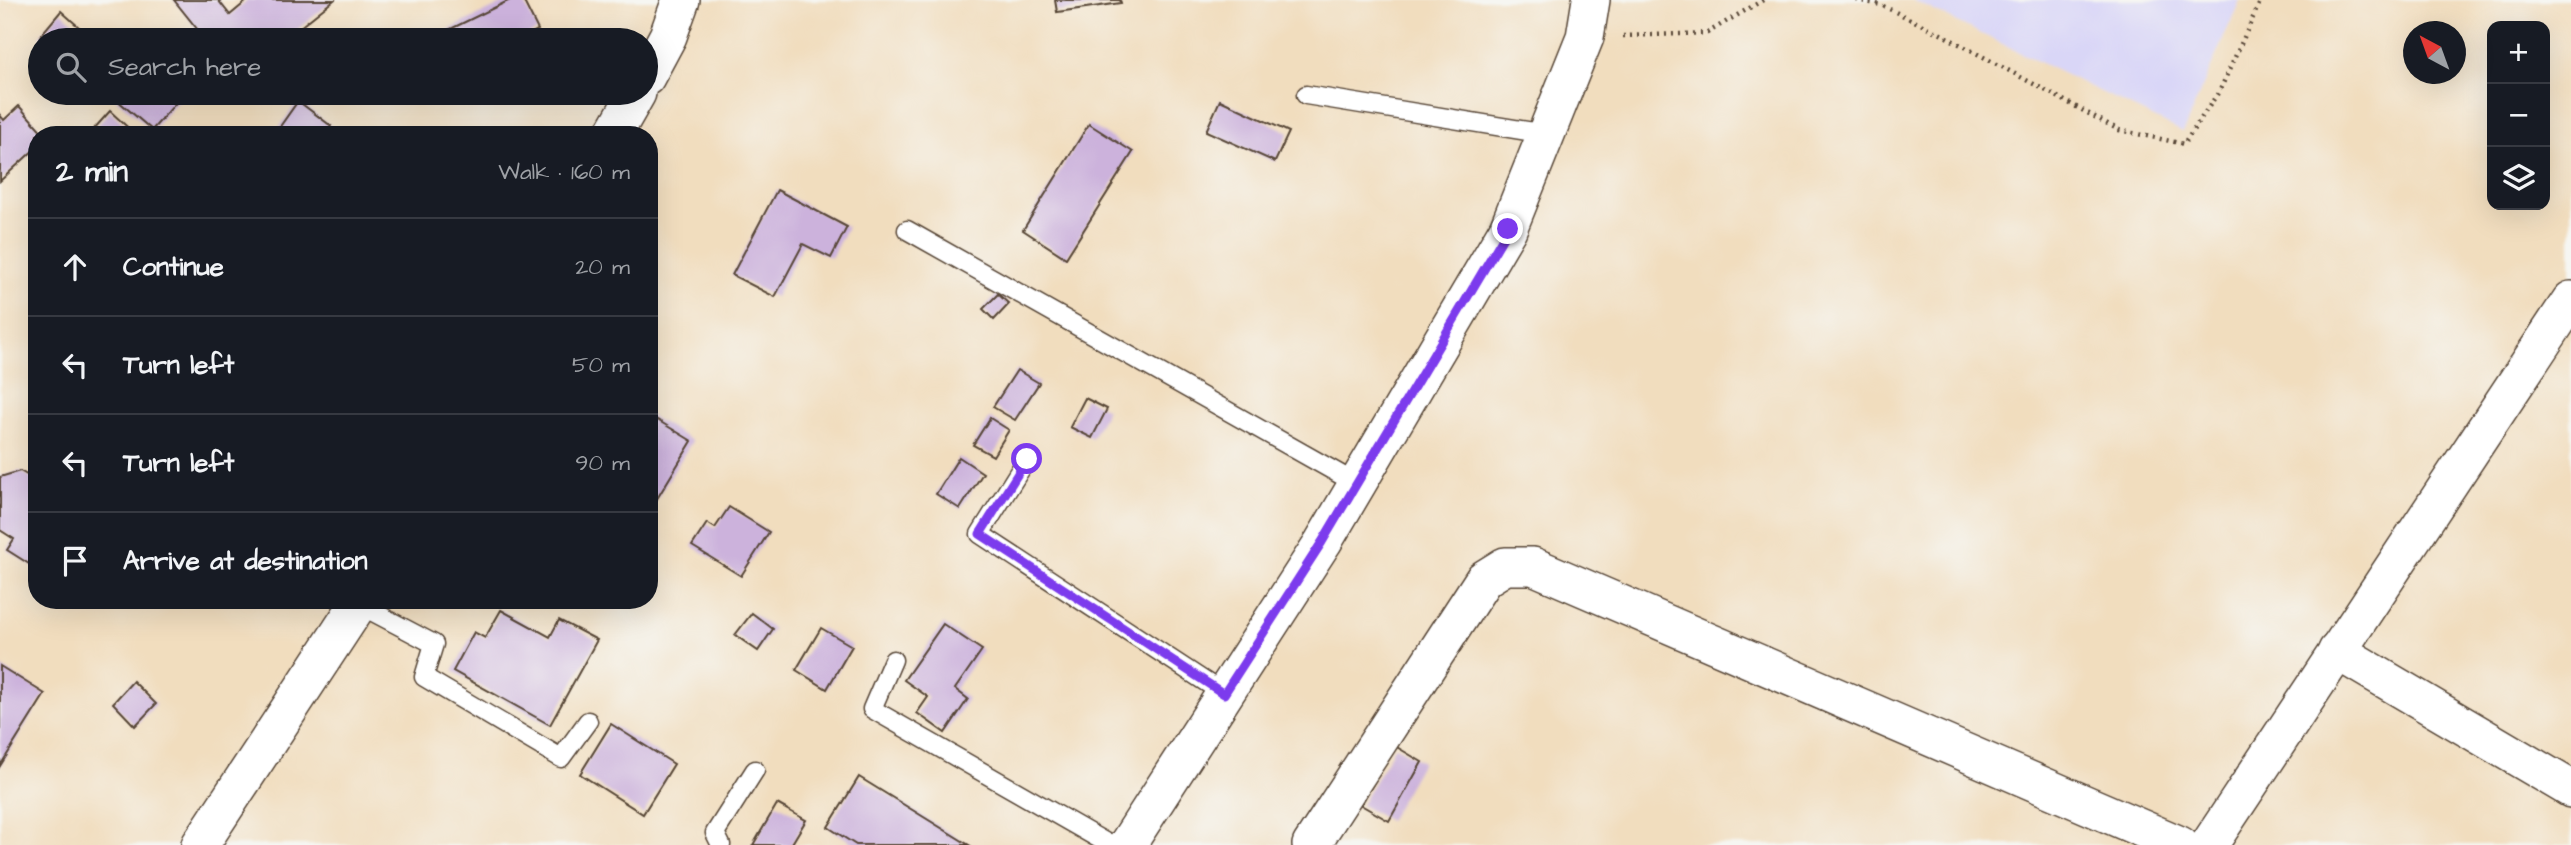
<!DOCTYPE html>
<html lang="en">
<head>
<meta charset="utf-8">
<style>
  body { margin:0; font-family:"Architects Daughter",sans-serif; background:#20242c; color:#f1f3f6 }
  .controls { position:absolute; right:21px; top:21px; display:grid; overflow:hidden; border-radius:14px; box-shadow:0 7px 28px #0002 }
  .controls button { width:63px; height:63px; display:grid; place-items:center; padding:0; border:0; border-bottom:2px solid #363941; background:#171b24; color:#f1f3f6; font:35px sans-serif }
  .compass { position:absolute; left:2403px; top:21px; width:63px; height:63px; border-radius:50%; background:#171b24; box-shadow:0 7px 28px #0002; rotate:319deg }
  .stop { position:absolute; width:21px; height:21px; margin:-16px; border:5px solid #7c3aed; border-radius:50%; background:#fff }
  .stop.end { background:#7c3aed; border-color:#fff; box-shadow:0 2px 7px #0008 }
  .list { margin:0; padding:0; list-style:none }
  h2 { display:flex; justify-content:space-between; align-items:center; height:91px; margin:0; padding:0 28px; font-size:30px }
  h2 small { font-size:23px; font-weight:400; color:#9ea1a6 }
  .list li { display:grid; grid-template-columns:46px 1fr auto; gap:21px; align-items:center; box-sizing:border-box; height:98px; padding:0 28px; border-top:2px solid #363941 }
  .list b { display:block; font-size:26px; white-space:nowrap }
  .list em { font-size:23px; font-style:normal; color:#9ea1a6 }
  .icon { flex:none; width:38px; height:38px; fill:none; stroke:currentColor; stroke-width:2; stroke-linecap:round; stroke-linejoin:round }
  .map { position:relative; flex:none; width:2571px; height:845px; overflow:hidden }
  .search { position:absolute; background:#171b24; box-shadow:0 7px 28px #0002; left:28px; top:28px; width:630px; height:77px; display:flex; align-items:center; gap:18px; box-sizing:border-box; padding:0 24px; border-radius:38px; color:#9ea1a6; font-size:26px }
  .panel { position:absolute; background:#171b24; box-shadow:0 7px 28px #0002; left:28px; top:126px; width:630px; height:483px; border-radius:28px }
  .map>svg:first-child { display:block }
  .built { fill:#d9d6f7 }
  .building { fill:#ccb2dc }
  .lines { fill:none; stroke-linecap:round; stroke-linejoin:round }
  .lane-casing { stroke:#564536; stroke-width:21 }
  .street-casing { stroke:#564536; stroke-width:40 }
  .path { stroke:#564536; stroke-width:4.5; stroke-dasharray:2 5; stroke-linecap:butt }
  .lane { stroke:#fff; stroke-width:18 }
  .street { stroke:#fff; stroke-width:37 }
  .route { stroke:#7c3aed; stroke-width:9 }
</style>
</head>
<body>
<div class="map">
<svg width="2571" height="845" viewBox="0 0 2571 845">
  <rect width="100%" height="100%" fill="#f6f6f2"/>
  <filter id="ink" filterUnits="userSpaceOnUse"><feTurbulence type="fractalNoise" baseFrequency=".0143" numOctaves="2"/><feDisplacementMap in="SourceGraphic" scale="14" xChannelSelector="R" yChannelSelector="G"/><feConvolveMatrix kernelMatrix="1 2 1 2 8 2 1 2 1" color-interpolation-filters="sRGB"/></filter>
  <filter id="wash" filterUnits="userSpaceOnUse"><feTurbulence type="fractalNoise" baseFrequency=".00686" numOctaves="4" result="noise"/><feDisplacementMap in="SourceGraphic" scale="28" xChannelSelector="R" yChannelSelector="G"/><feGaussianBlur stdDeviation="1.57" result="paint"/><feColorMatrix in="noise" values="0 0 0 0 0 0 0 0 0 0 0 0 0 0 0 0 0 1.4 0 .05"/><feComposite in="paint" operator="in"/></filter>
  <g filter="url(#wash)">
    <rect width="100%" height="100%" fill="#f1ddbe"/>
    <!-- built -->
    <path class="built" d="M1912,0H2240L2183,132Z"/>
    <g id="blocks">
      <!-- building -->
      <g class="building">
        <path d="M174,0H218L230,15L248,0H334L284,40H206Z"/>
        <path d="M510,0H523L538,30L517,40H428Z"/>
        <path d="M1055,0H1120L1121,3L1057,12Z"/>
        <path d="M61,11L89,36L85,40H45L40,36Z"/>
        <path d="M109,93H178L182,96L152,130Z"/>
        <path d="M1220,100L1289,132L1275,162L1206,131Z"/>
        <path d="M298,101L331,126L324,135H274Z"/>
        <path d="M19,106L45,135H37V147L0,181V115L4,120Z"/>
        <path d="M110,111L136,135H98L93,130Z"/>
        <path d="M1089,124L1133,152L1066,258L1023,230Z"/>
        <path d="M777,190L847,227L831,258L803,244L775,297L732,275Z"/>
        <path d="M998,294L1009,304L994,320L983,309Z"/>
        <path d="M1017,370L1039,383L1015,420L993,407Z"/>
        <path d="M1085,398L1107,409L1092,438L1070,427Z"/>
        <path d="M649,415L692,441L649,512Z"/>
        <path d="M990,418L1009,430L993,456L973,445Z"/>
        <path d="M959,457L983,473L960,509L936,494Z"/>
        <path d="M20,471L37,481V569L7,550L14,539L0,530V477Z"/>
        <path d="M729,507L769,532L741,576L692,546L707,523L715,528Z"/>
        <path d="M501,610L550,637L559,620L597,640L550,725L453,671L474,632L485,638Z"/>
        <path d="M752,613L773,629L758,651L735,635Z"/>
        <path d="M943,624L982,650L955,689L968,699L945,733L917,713L928,697L904,680Z"/>
        <path d="M821,628L852,646L827,689L796,670Z"/>
        <path d="M0,666L45,694L0,766Z"/>
        <path d="M133,681L156,704L135,726L113,703Z"/>
        <path d="M611,724L674,764L643,814L580,774Z"/>
        <path d="M1395,746L1422,762L1389,821L1361,805Z"/>
        <path d="M859,777L969,845H856L828,827Z"/>
        <path d="M777,804L806,820L791,845H753Z"/>
      </g>
    </g>
  </g>
  <g filter="url(#ink)">
    <use href="#blocks" fill-opacity="0" stroke="#564536" stroke-width="2"/>
    <g class="lines">
      <defs>
        <g id="lane">
          <path d="M1306,95L1546,134"/>
          <path d="M907,230L1357,484"/>
          <path d="M1027,459L980,534L1224,694"/>
          <path d="M358,604L434,644L424,677L561,758L588,721"/>
          <path d="M893,660L872,709L1110,845"/>
          <path d="M721,845L715,833L755,770"/>
        </g>
        <g id="street">
          <path d="M646,77L668,36L681,0"/>
          <path d="M613,135L637,93"/>
          <path d="M2337,651L2571,789"/>
          <path d="M200,845L361,600"/>
          <path d="M1127,845L1323,542L1508,229L1585,37L1591,0"/>
          <path d="M1311,845L1484,579L1505,566H1533L2180,845"/>
          <path d="M2209,845L2571,300"/>
        </g>
      </defs>
      <!-- lane casing -->
      <use href="#lane" class="lane-casing"/>
      <!-- street casing -->
      <use href="#street" class="street-casing"/>
      <!-- path -->
      <g class="path">
        <path d="M1856,0L1881,5L1939,33L2119,130L2184,144L2220,90L2261,0"/>
        <path d="M1623,36L1707,33L1763,0"/>
      </g>
      <!-- lane -->
      <use href="#lane" class="lane"/>
      <!-- street -->
      <use href="#street" class="street"/>
    </g>
  </g>
  <g class="lines" filter="url(#ink)">
    <!-- route -->
    <path class="route" d="M1027,459L980,534L1224,694L1322,542L1508,229"/>
  </g>
</svg>
<div class="controls">
<button>+</button>
<button>−</button>
<button><svg class="icon" aria-label="layers" viewBox="0 0 24 24"><path d="M12 4l9 5-9 5-9-5zM3 14l9 5 9-5"/></svg></button>
</div>
<svg class="compass" viewBox="-18 -18 36 36"><path d="M0-13l5 13h-10z" fill="#e53935"/><path d="M0 13l5-13h-10z" fill="#9ea1a6"/></svg>
<div class="stop" style="left:1027px;top:459px"></div>
<div class="stop end" style="left:1508px;top:229px"></div>
<div class="search"><svg class="icon" aria-label="search" viewBox="0 0 24 24"><circle cx="10" cy="10" r="6"/><path d="M15 15l6 6"/></svg>Search here</div>
<section class="panel">
<h2>2 min<small>Walk · 160 m</small></h2>
<ul class="list">
<li><svg class="icon" aria-label="ahead" viewBox="0 0 24 24"><path d="M12 20V5M6 11l6-6 6 6"/></svg><div><b>Continue</b></div><em>20 m</em></li>
<li><svg class="icon" aria-label="left" viewBox="0 0 24 24"><path d="M17 20v-9H6M10 6l-5 5 5 5"/></svg><div><b>Turn left</b></div><em>50 m</em></li>
<li><svg class="icon" aria-label="left" viewBox="0 0 24 24"><path d="M17 20v-9H6M10 6l-5 5 5 5"/></svg><div><b>Turn left</b></div><em>90 m</em></li>
<li><svg class="icon" aria-label="arrive" viewBox="0 0 24 24"><path d="M6 21V4h12l-3 4 3 4H6"/></svg><div><b>Arrive at destination</b></div></li>
</ul>
</section>
</div>
</body>
</html>
